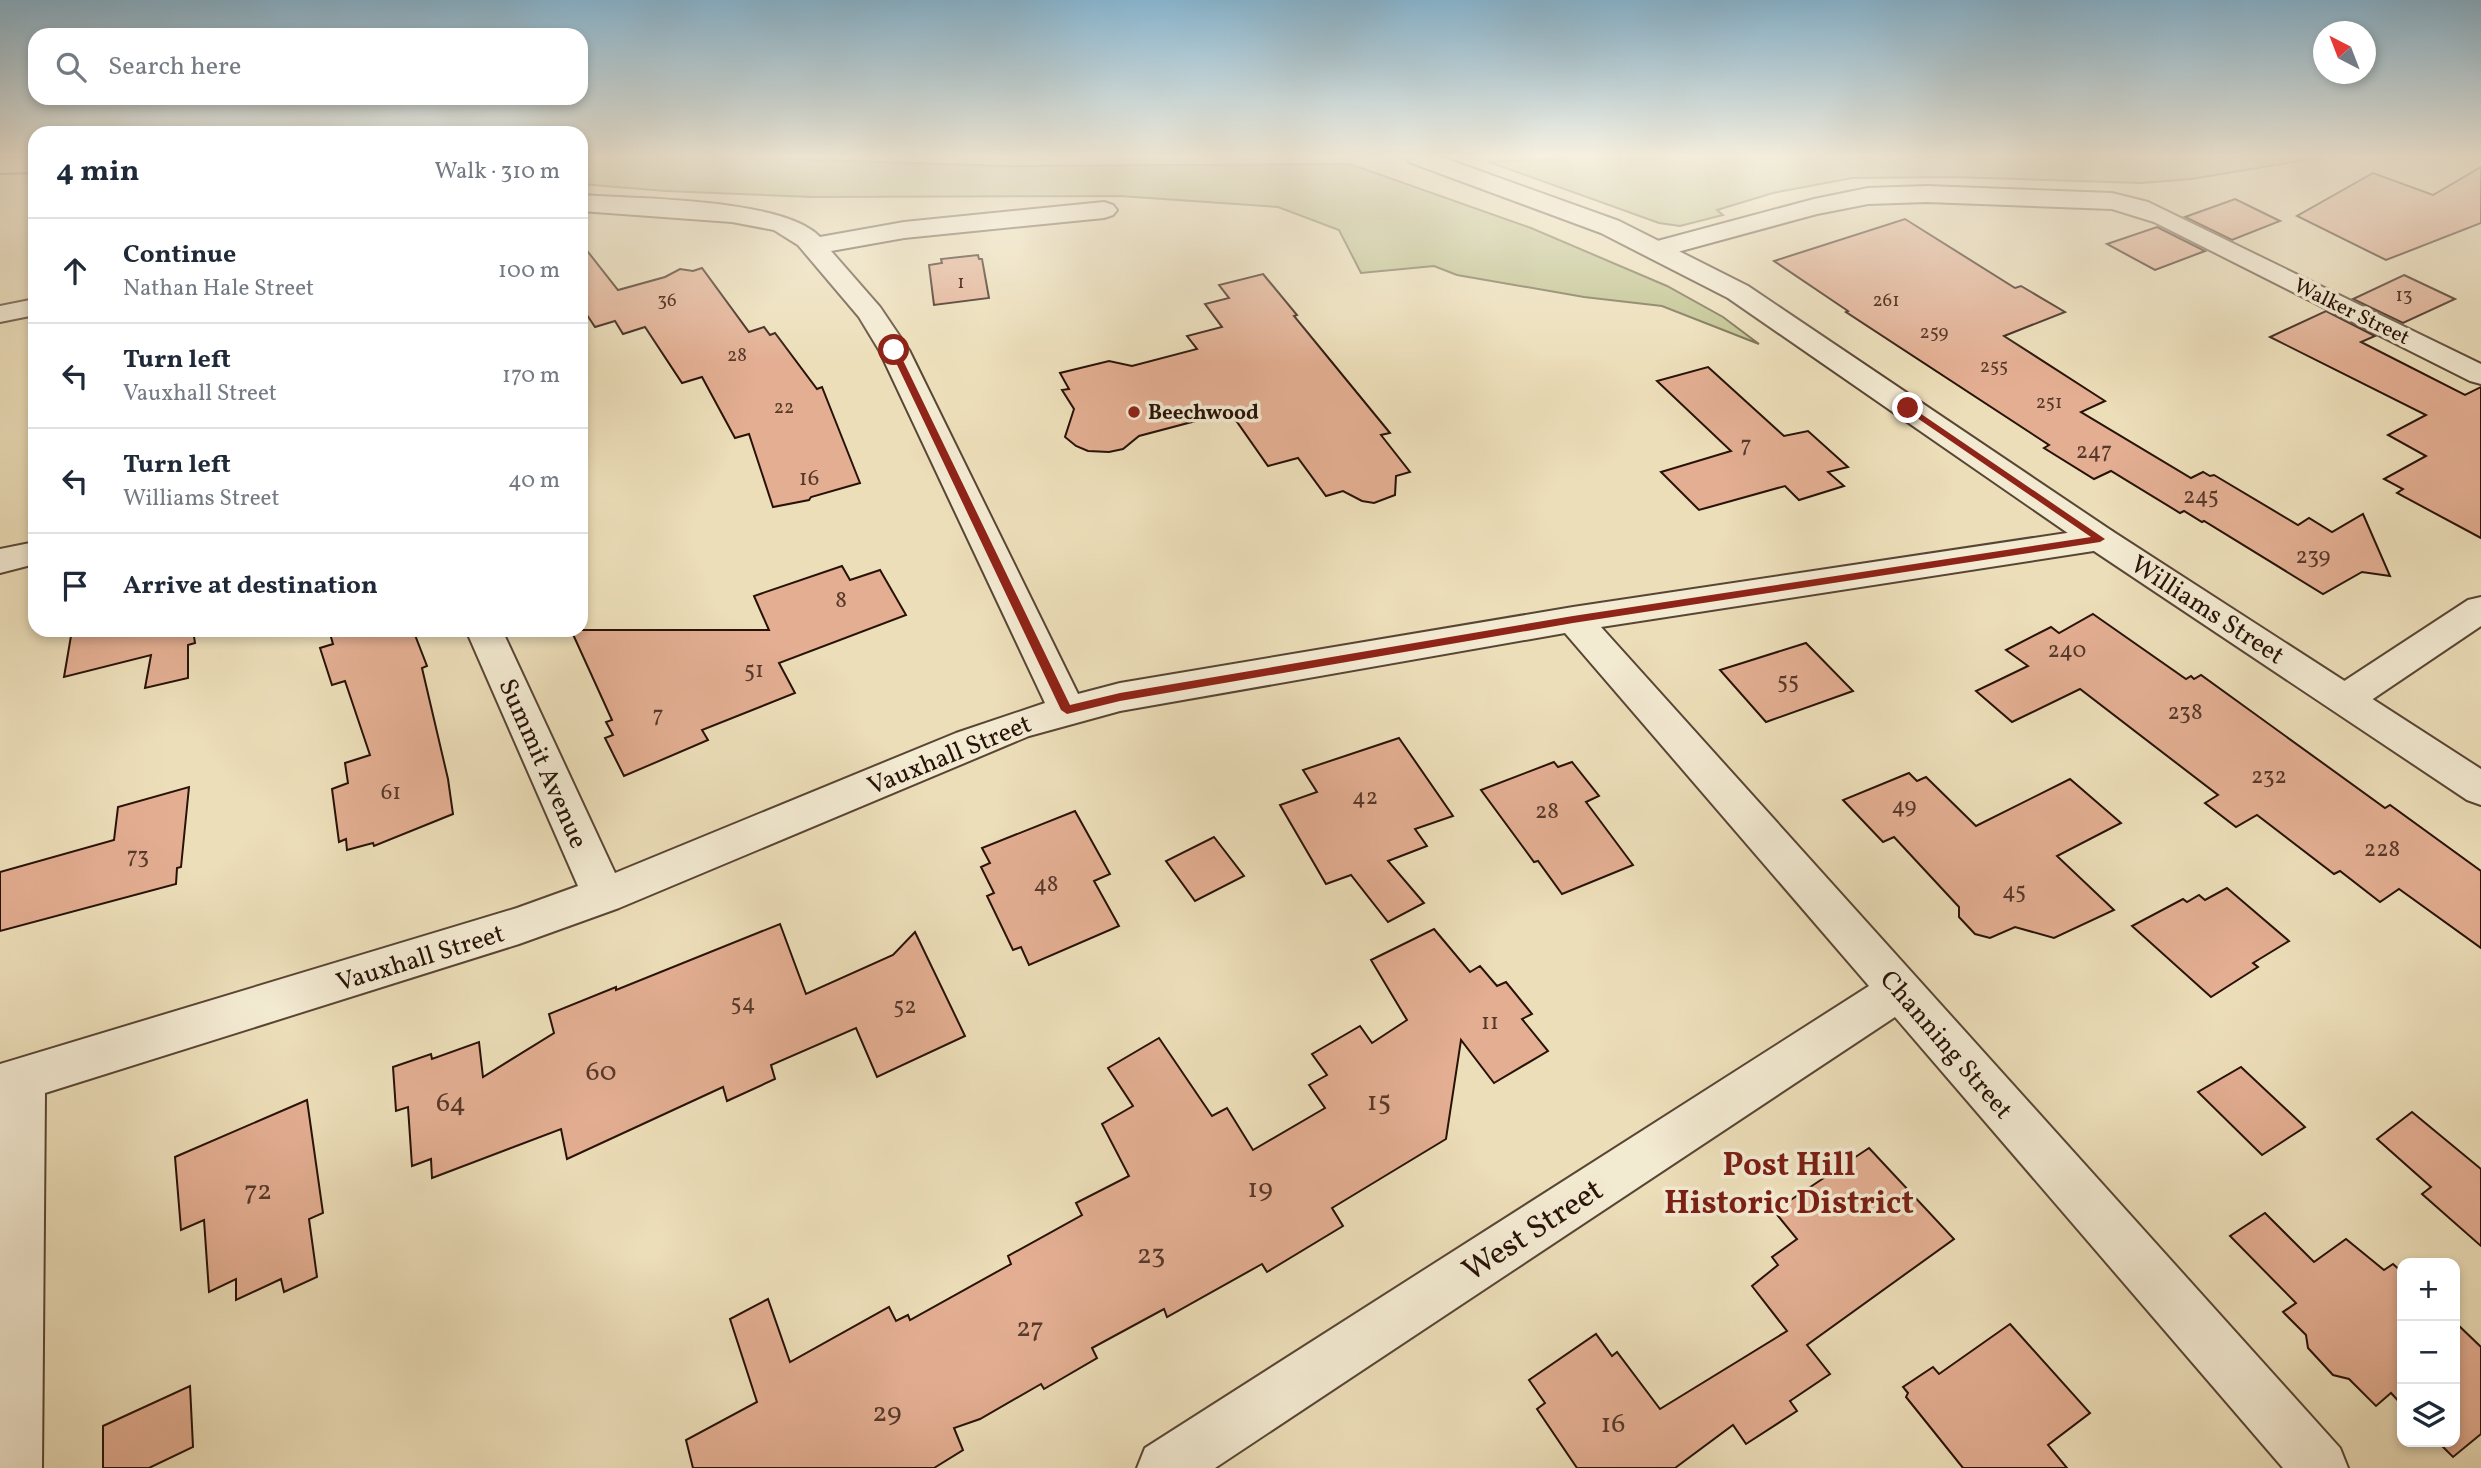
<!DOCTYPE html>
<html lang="en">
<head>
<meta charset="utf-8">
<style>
  body { margin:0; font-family:Vollkorn,serif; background:#f6f6f7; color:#1f2937 }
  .controls { position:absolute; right:21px; bottom:21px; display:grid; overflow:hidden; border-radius:14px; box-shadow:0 4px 10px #0003 }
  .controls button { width:63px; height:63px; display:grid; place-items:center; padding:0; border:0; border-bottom:2px solid #e0e1e3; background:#fff; color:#1f2937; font:35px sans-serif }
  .compass { position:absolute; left:2313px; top:21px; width:63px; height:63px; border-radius:50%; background:#fff; box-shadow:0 4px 10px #0003; rotate:318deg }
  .stop { position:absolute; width:21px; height:21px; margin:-16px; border:5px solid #8f2418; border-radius:50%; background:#fff }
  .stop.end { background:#8f2418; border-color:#fff; box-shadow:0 2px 7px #0008 }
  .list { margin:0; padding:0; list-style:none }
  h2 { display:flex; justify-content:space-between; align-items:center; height:91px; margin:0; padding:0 28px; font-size:30px }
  h2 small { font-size:23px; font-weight:400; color:#747a83 }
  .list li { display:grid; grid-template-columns:46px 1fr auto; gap:21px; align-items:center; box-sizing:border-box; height:105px; padding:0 28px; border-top:2px solid #e0e1e3 }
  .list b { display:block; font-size:26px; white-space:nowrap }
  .list p { margin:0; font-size:23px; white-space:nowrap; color:#747a83 }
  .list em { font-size:23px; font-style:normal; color:#747a83 }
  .icon { flex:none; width:38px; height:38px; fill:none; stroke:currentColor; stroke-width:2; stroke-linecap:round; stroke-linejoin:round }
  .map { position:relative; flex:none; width:2481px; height:1468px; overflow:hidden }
  .search { position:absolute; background:#fff; box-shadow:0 4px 10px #0003; left:28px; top:28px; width:560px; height:77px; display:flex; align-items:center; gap:18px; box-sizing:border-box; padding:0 24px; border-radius:21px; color:#747a83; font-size:26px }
  .panel { position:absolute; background:#fff; box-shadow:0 4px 10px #0003; left:28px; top:126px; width:560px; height:511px; border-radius:21px }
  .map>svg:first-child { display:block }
  .green { fill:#bdc08c; stroke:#72694a; stroke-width:2 }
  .building { fill:#e3ae92; stroke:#281208; stroke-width:2 }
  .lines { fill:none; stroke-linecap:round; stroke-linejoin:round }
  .minor-casing { stroke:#594534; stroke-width:4 }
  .tertiary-casing { stroke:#594534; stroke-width:4 }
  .minor { fill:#f3ead2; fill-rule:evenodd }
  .tertiary { fill:#f3ead2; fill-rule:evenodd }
  .route { fill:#8f2418 }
  .poi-dot { fill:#8f2418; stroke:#f3ead2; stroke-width:2.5 }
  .labels { text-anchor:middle; stroke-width:7; stroke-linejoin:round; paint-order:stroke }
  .far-number-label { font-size:19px; fill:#57392a }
  .far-street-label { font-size:21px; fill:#281208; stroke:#f3ead2 }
  .far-poi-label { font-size:21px; font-weight:bold; fill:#281208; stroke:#f3ead2; text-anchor:start }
  .number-label { font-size:23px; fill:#57392a }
  .street-label { font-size:26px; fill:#281208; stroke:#f3ead2 }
  .near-number-label { font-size:28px; fill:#57392a }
  .near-street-label { font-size:32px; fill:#281208; stroke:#f3ead2 }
  .near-neighbourhood-label { font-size:33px; font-weight:bold; fill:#7a1f14; stroke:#f3ead2 }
</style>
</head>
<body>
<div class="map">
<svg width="2481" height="1468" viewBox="0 0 2481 1468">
  <rect width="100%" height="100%" fill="#ecdeb9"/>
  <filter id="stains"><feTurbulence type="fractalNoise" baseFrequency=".00286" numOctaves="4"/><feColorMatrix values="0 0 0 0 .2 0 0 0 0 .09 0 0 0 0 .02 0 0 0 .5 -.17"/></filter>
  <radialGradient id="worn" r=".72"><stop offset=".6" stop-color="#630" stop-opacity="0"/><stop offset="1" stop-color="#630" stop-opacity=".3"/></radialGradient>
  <!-- green -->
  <g class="green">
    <path d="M581,157H726L1006,166L1350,164L1531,228L1667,286L1723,317L1759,344L1662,306L1584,297L1457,275L1434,266L1361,273L1339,230L1278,207L1120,196L812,197L666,191L581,184Z"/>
    <path d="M1585,157H2324L2191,179L2141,183L1953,177L1852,178L1773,193L1717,210L1723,215L1680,226L1659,223L1489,162Z"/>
  </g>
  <!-- building -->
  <g class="building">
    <path d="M2481,167V223L2386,260L2297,216L2373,173L2433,195Z"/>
    <path d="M2235,199L2280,221L2232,240L2185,217Z"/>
    <path d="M1905,219L2015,288L2021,286L2065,312L2004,336L2105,401L2081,412L2191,478L2203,472L2210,476L2214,475L2298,525L2309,518L2332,532L2363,514L2390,576L2362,572L2323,594L2204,521L2202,522L2184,511L2180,513L2111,471L2094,479L2044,448L2049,445L1846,312L1848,311L1774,261Z"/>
    <path d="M2157,227L2205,251L2155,270L2107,244Z"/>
    <path d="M581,243L618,290L665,277L680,269L693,271L702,268L749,332L764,327L770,335L775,333L817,389L822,387L860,483L811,497L809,500L773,507L749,434L735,438L702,377L682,383L645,327L623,334L615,321L595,327L581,306Z"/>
    <path d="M978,255L979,259H982L989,298L934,305L929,265L942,263L941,259Z"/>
    <path d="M1263,274L1297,315L1294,316L1390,433L1381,435L1410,472L1396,476L1395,495L1374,503L1362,501L1343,491L1326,496L1298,458L1268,466L1230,412L1139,436L1123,449L1109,452L1088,451L1076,446L1065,437L1074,409L1062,390L1069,389L1060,373L1109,361L1132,366L1197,349L1187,336L1222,327L1205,304L1229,298L1219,285Z"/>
    <path d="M2404,275L2455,299L2403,323L2353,299Z"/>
    <path d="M2326,311L2375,336L2361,342L2465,395L2481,387V538L2397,493L2403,489L2384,479L2426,456L2388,435L2426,415L2270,337Z"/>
    <path d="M1708,367L1784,436L1808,431L1848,467L1828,472L1844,486L1799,500L1785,486L1699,510L1661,472L1731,451L1657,381Z"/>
    <path d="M842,566L850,580L880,570L906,615L779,663L795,693L702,730L708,740L624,776L605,738L613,735L606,722L612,720L571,630H769L754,596Z"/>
    <path d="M2093,614L2186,679L2191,676L2194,679L2201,675L2385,808L2390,805L2481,871V948L2399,889L2380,902L2340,871L2334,874L2257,815L2236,827L2205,803L2218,795L2080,689L2012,722L1976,691L2028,666L2006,650L2051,627L2059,633Z"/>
    <path d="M72,630H193L195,643L188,645V678L145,688L151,655L64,677Z"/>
    <path d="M329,630H413L427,666L422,668L448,779L453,814L374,846L373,843L347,850L346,839L339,842L332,789L348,783L345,763L370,755L345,681L332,685L320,648L333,644Z"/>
    <path d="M1806,643L1853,691L1766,722L1720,670Z"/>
    <path d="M1399,738L1453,816L1415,829L1427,846L1388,861L1424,903L1388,922L1351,875L1326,884L1280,805L1317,792L1303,770Z"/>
    <path d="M1554,762L1558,767L1572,762L1599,796L1586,802L1633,865L1562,894L1538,861L1534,862L1481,790Z"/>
    <path d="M1909,773L1917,781L1926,777L1976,826L2070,779L2121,823L2057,856L2114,910L2054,938L2015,927L1990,938L1975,934L1959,917V907L1894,837L1883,842L1843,800Z"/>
    <path d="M189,787L181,867L177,868L176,884L0,931V872L114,840L118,807Z"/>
    <path d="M1075,811L1110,874L1094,881L1119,926L1029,965L1021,947L1013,950L987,896L994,893L981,867L990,863L982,848Z"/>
    <path d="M1214,837L1244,876L1195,901L1166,861Z"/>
    <path d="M2227,888L2289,941L2253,963L2258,967L2211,997L2132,926L2183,899L2187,902L2199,895L2205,900Z"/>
    <path d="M780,924L806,994L893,955L915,932L965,1036L877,1077L856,1028L771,1065L775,1079L727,1101L723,1087L567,1159L561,1129L432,1178L431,1159L412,1166L408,1107L396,1111L393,1067L431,1054L432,1059L479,1042L483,1077L554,1033L549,1014L616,987V990Z"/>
    <path d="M1434,929L1470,972L1480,966L1497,986L1506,982L1532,1014L1522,1019L1548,1051L1494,1083L1461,1040L1446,1139L1332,1208L1343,1226L1267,1272L1262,1264L1167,1317L1164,1309L1092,1348L1097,1358L1044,1389L1041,1384L980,1419L954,1428L963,1450L934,1468H693L686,1440L757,1402L730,1319L768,1299L790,1362L889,1307L896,1321L908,1315L910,1320L1011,1264L1008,1256L1082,1215L1076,1203L1129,1176L1102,1124L1133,1106L1108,1068L1159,1038L1212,1116L1227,1108L1253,1150L1325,1108L1309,1085L1327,1075L1312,1054L1360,1026L1372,1043L1407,1020L1371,960Z"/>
    <path d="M2241,1067L2305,1127L2262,1155L2198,1092Z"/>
    <path d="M307,1100L323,1213L309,1219L317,1277L284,1292L281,1279L236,1300V1279L209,1292L204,1220L181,1230L175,1157Z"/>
    <path d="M2412,1112L2481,1169V1246L2422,1194L2431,1187L2377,1139Z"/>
    <path d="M1869,1148L1954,1239L1807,1345L1830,1374L1790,1401L1797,1411L1746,1444L1733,1425L1675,1468H1577L1537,1409L1545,1403L1529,1380L1596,1334L1612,1356L1617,1352L1660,1409L1787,1331L1752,1286L1778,1265L1772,1257L1797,1239L1774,1211Z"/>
    <path d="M2265,1213L2314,1262L2346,1239L2384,1270L2393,1264L2402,1272V1405L2391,1393L2376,1406L2349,1379L2333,1375L2308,1348L2306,1335L2283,1312L2296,1303L2230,1236Z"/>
    <path d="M2455,1322L2481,1347V1434L2453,1457L2438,1442H2455Z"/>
    <path d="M2010,1324L2090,1413L2048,1445L2067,1468H1963L1906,1397L1908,1393L1903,1387L1933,1367L1939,1374Z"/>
    <path d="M190,1386L193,1447L149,1468H103V1426Z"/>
  </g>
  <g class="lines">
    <defs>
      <g id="minor">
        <path d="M35,158V172L0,173V159Z"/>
        <path d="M1927,186L2112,193L2148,202L2481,364V384L2470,381L2154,222L2112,209L1927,202L1868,204L1817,214L1659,257L1650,255L1646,249L1650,243L1814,199L1868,188Z"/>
        <path d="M581,195C636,199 783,198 820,237L904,222L1104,202L1113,205L1117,210L1113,215L1104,218L904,238L831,251L880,307L909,350L1078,694L1120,683L1573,607L2100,528L2112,531L2117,539L2112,547L2100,550L1601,627L2340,1448L2348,1468H2283L1895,1017L1215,1468H1137L1145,1448L1869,986L1565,633L1120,711L1029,736L619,908L519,944L45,1093L42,1468H0V1064L517,908L578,886L466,630H502L615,873L956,733L1045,703L879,350L859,317L798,245L774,230L732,222L581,211Z"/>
        <path d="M35,299V315L0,322V306Z"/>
        <path d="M35,542V564L0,573V549Z"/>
        <path d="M2481,597V626L2358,709L2345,713L2332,709L2326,699L2332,689L2468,600Z"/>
      </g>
      <path id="tertiary" d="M1406,157H1441L1619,221L1748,286L2112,531L2481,769V805L2467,800L2088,547L1728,298L1601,233L1409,162Z"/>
    </defs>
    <!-- minor casing -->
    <use href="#minor" class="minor-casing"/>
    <!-- tertiary casing -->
    <use href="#tertiary" class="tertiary-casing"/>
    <!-- minor -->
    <use href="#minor" class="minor"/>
    <!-- tertiary -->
    <use href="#tertiary" class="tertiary"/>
  </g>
  <!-- sky -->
  <linearGradient id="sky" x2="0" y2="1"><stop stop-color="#88b7d3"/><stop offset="0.43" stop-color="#f6f0e0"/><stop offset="1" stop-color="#f6f0e0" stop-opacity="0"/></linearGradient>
  <rect width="2481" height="363" fill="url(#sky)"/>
  <!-- route -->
  <path class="route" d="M894,348L898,350L1070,705L1120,693L1573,616L2091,537L1904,409V406L1908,405L2105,539L2100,542L1573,623L1120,701L1067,714L1061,710L890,350Z"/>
  <!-- markers -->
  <circle class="poi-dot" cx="1134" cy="412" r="7"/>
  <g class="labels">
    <!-- far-number labels -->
    <g class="far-number-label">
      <text x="961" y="288">1</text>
      <text x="2404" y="301">13</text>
      <text x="667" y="306">36</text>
      <text x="1886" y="306">261</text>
      <text x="1934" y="338">259</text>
      <text x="737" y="361">28</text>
      <text x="1994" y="372">255</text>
      <text x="2049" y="408">251</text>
      <text x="784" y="413">22</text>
    </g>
    <!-- far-street labels -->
    <g class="far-street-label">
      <text transform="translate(2352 311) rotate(26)" y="7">Walker Street</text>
    </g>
    <!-- far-poi labels -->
    <g class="far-poi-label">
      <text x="1148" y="419">Beechwood</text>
    </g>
    <!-- number labels -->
    <g class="number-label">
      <text x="1746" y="452">7</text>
      <text x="2094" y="458">247</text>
      <text x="809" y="485">16</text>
      <text x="2201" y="503">245</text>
      <text x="2313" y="563">239</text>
      <text x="841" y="607">8</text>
      <text x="2067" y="657">240</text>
      <text x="754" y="677">51</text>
      <text x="1788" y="688">55</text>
      <text x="2185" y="719">238</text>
      <text x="658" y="722">7</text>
      <text x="2269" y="783">232</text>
      <text x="391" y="799">61</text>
      <text x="1365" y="804">42</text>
      <text x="1904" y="813">49</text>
      <text x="1547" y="818">28</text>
      <text x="2382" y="856">228</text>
      <text x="138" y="863">73</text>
      <text x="1046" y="891">48</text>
      <text x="2014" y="898">45</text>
      <text x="743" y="1010">54</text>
      <text x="905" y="1013">52</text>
      <text x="1490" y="1029">11</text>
    </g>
    <!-- street labels -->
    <g class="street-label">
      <text transform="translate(2208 609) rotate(33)" y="9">Williams Street</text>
      <text transform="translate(949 754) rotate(-22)" y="9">Vauxhall Street</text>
      <text transform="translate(544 763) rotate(66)" y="9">Summit Avenue</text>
      <text transform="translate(420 957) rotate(-17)" y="9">Vauxhall Street</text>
      <text transform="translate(1947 1044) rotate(49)" y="9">Channing Street</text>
    </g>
    <!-- near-number labels -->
    <g class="near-number-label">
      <text x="601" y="1080">60</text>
      <text x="1379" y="1110">15</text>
      <text x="451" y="1111">64</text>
      <text x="1260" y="1197">19</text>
      <text x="258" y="1199">72</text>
      <text x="1151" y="1263">23</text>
      <text x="1030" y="1336">27</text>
      <text x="887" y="1421">29</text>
      <text x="1613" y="1432">16</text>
    </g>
    <!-- near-street labels -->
    <g class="near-street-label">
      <text transform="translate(1532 1229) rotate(-33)" y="11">West Street</text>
    </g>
    <!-- near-neighbourhood labels -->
    <g class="near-neighbourhood-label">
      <text x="1789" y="1175">Post Hill<tspan x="1789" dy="38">Historic District</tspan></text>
    </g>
  </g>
  <rect width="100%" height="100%" filter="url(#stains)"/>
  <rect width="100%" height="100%" fill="url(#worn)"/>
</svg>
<div class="controls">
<button>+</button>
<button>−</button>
<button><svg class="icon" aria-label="layers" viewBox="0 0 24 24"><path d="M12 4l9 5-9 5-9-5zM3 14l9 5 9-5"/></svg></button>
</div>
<svg class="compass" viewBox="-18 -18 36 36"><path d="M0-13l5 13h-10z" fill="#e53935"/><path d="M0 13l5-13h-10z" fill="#747a83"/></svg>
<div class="stop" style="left:894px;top:350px"></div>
<div class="stop end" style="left:1908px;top:408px"></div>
<div class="search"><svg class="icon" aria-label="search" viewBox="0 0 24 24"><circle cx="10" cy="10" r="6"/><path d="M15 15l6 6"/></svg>Search here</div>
<section class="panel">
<h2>4 min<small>Walk · 310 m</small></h2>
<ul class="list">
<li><svg class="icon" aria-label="ahead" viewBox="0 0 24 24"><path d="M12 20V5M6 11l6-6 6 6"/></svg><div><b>Continue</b><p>Nathan Hale Street</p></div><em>100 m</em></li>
<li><svg class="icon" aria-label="left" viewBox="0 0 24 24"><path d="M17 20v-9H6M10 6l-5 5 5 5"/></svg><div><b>Turn left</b><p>Vauxhall Street</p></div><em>170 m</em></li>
<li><svg class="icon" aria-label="left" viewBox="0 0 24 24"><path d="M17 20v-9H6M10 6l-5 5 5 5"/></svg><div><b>Turn left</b><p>Williams Street</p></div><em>40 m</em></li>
<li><svg class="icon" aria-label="arrive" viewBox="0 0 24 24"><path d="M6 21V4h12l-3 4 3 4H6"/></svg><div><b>Arrive at destination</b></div></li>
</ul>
</section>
</div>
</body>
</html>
